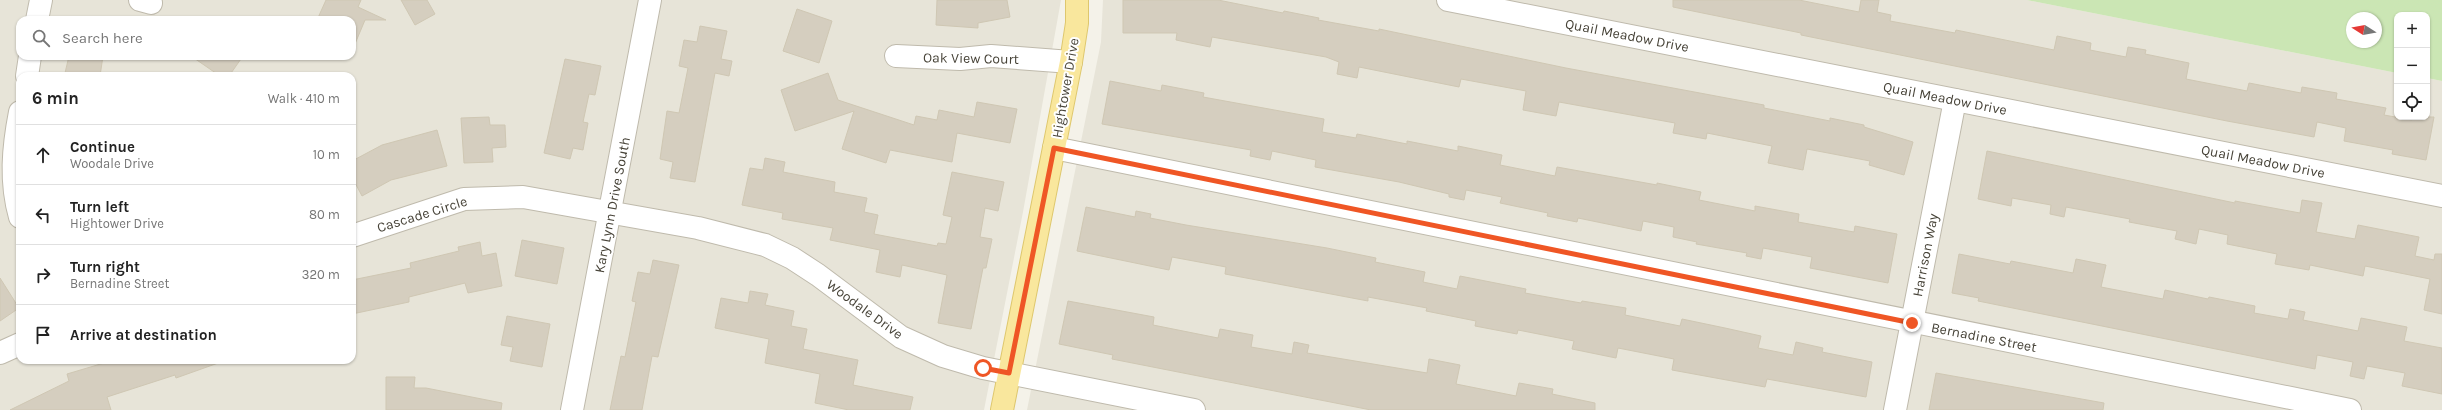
<!DOCTYPE html>
<html lang="en">
<head>
<meta charset="utf-8">
<style>
  body { margin:0; font-family:Karla,sans-serif; background:#f6f6f6; color:#222 }
  .controls { position:absolute; right:12px; top:12px; display:grid; overflow:hidden; border-radius:8px; box-shadow:0 1px 3px #0004 }
  .controls button { width:36px; height:36px; display:grid; place-items:center; padding:0; border:0; border-bottom:1px solid #e0e0e0; background:#fff; color:#222; font:20px sans-serif }
  .compass { position:absolute; left:2346px; top:12px; width:36px; height:36px; border-radius:50%; background:#fff; box-shadow:0 1px 3px #0004; rotate:281deg }
  .stop { position:absolute; width:12px; height:12px; margin:-9px; border:3px solid #ef5625; border-radius:50%; background:#fff }
  .stop.end { background:#ef5625; border-color:#fff; box-shadow:0 1px 4px #0008 }
  .list { margin:0; padding:0; list-style:none }
  h2 { display:flex; justify-content:space-between; align-items:center; height:52px; margin:0; padding:0 16px; font-size:17px }
  h2 small { font-size:13px; font-weight:400; color:#767676 }
  .list li { display:grid; grid-template-columns:26px 1fr auto; gap:12px; align-items:center; box-sizing:border-box; height:60px; padding:0 16px; border-top:1px solid #e0e0e0 }
  .list b { display:block; font-size:15px; white-space:nowrap }
  .list p { margin:0; font-size:13px; white-space:nowrap; color:#767676 }
  .list em { font-size:13px; font-style:normal; color:#767676 }
  .icon { flex:none; width:22px; height:22px; fill:none; stroke:currentColor; stroke-width:2; stroke-linecap:round; stroke-linejoin:round }
  .map { position:relative; flex:none; width:2442px; height:410px; overflow:hidden }
  .search { position:absolute; background:#fff; box-shadow:0 1px 3px #0004; left:16px; top:16px; width:340px; height:44px; display:flex; align-items:center; gap:10px; box-sizing:border-box; padding:0 14px; border-radius:12px; color:#767676; font-size:15px }
  .panel { position:absolute; background:#fff; box-shadow:0 1px 3px #0004; left:16px; top:72px; width:340px; height:292px; border-radius:12px }
  .map>svg:first-child { display:block }
  .residential { fill:#e7e4d8; fill-rule:evenodd }
  .grass { fill:#cbe6b4; fill-rule:evenodd }
  .building { fill:#d5cebf; stroke:#cfc7b3 }
  .lines { fill:none; stroke-linecap:round; stroke-linejoin:round }
  .minor-casing { stroke:#bfbaac; stroke-width:24 }
  .major-casing { stroke:#dec76d; stroke-width:24 }
  .minor { stroke:#fff; stroke-width:22 }
  .major { stroke:#f9e79d; stroke-width:22 }
  .route { stroke:#ef5625; stroke-width:5 }
  .labels { text-anchor:middle; stroke-width:4; stroke-linejoin:round; paint-order:stroke }
  .street-label { font-size:14px; fill:#474338; stroke:#fff }
</style>
</head>
<body>
<div class="map">
<svg width="2442" height="410" viewBox="0 0 2442 410">
  <rect width="100%" height="100%" fill="#f4f2e9"/>
  <!-- residential -->
  <g class="residential">
    <path d="M0,0H1061L1023,212L984,410H0ZM20,20H352V56H20ZM20,76H352V360H20Z"/>
    <path d="M1103,0H2027L2397,73V117H2427V78L2442,81V410H1027L1101,42Z"/>
  </g>
  <!-- grass -->
  <path class="grass" d="M2027,0H2442V81L2427,78V15H2397V73ZM2352,18H2376V42H2352Z"/>
  <!-- building -->
  <g class="building">
    <path d="M326,0H361L358,7L386,20H365L352,51V20H317Z"/>
    <path d="M401,0H427L435,14L415,25Z"/>
    <path d="M937,0H1007L1010,17L978,23V28L936,25Z"/>
    <path d="M1123,0H1218L1283,13L1284,11L1319,18L1318,20L1379,31V29L1566,68L1764,105V108L1830,121V118L1864,125V127L1913,142L1904,175L1869,165L1870,161L1807,149L1803,170L1768,163L1772,146L1707,133L1706,139L1673,133L1675,123L1559,102L1556,116L1523,110L1526,91L1461,79L1459,87L1359,67L1357,78L1337,74L1339,62L1326,57L1212,37L1210,47L1176,40L1177,33H1123Z"/>
    <path d="M1673,0H1799L1859,12L1861,0H1879L1877,12L1891,15L1890,21L1955,33L1956,30L2054,50L2057,36L2091,43L2090,50L2126,57L2128,47L2146,50L2145,54L2189,63L2186,79L2247,91L2249,83L2301,93L2302,87L2337,93L2336,99L2386,108L2384,115L2412,120V117H2434L2426,160L2392,154L2393,150L2344,141L2346,128L2317,122L2314,137L2227,121L1801,35V33L1673,7Z"/>
    <path d="M797,9L832,21L819,63L783,51Z"/>
    <path d="M700,26L727,31L721,59L732,61L729,76L715,73L695,182L670,178L673,162L660,159L667,111L679,113L688,68L679,66L684,40L697,42Z"/>
    <path d="M69,56H103L100,76L65,73Z"/>
    <path d="M191,56H243L229,76H220Z"/>
    <path d="M565,59L601,66L595,95L589,94L583,122L588,123L583,150L573,148L570,159L544,153Z"/>
    <path d="M828,73L838,100L914,125L916,116L937,120L939,110L974,117L977,102L1017,109L1010,143L957,133L952,162L890,150L886,163L842,149L854,111L795,131L781,90Z"/>
    <path d="M1110,81L1161,91L1162,85L1204,93L1203,97L1324,119L1322,132L1356,138L1357,134L1407,144V141L1458,151V146L1502,155L1500,165L1555,176L1557,167L1657,185V183L1701,192L1699,200L1755,211V206L1799,214L1798,222L1854,232L1855,226L1897,234L1888,283L1810,268L1812,257L1763,248L1761,259L1746,256L1747,253L1696,244L1697,242L1673,237L1674,227L1643,221L1641,231L1578,218L1577,222L1547,216L1548,213L1500,203L1502,197L1466,190L1464,200L1449,197V194L1399,182L1315,167L1316,160L1272,151L1270,160L1250,156L1251,150L1102,124Z"/>
    <path d="M489,117L490,125H505L506,147L492,148L493,162L464,163L461,118Z"/>
    <path d="M437,130L447,166L391,180L362,196L352,177V161L382,145Z"/>
    <path d="M1987,151L2235,203V201L2300,213L2302,200L2322,203L2316,232L2355,239L2358,225L2419,237L2415,256L2434,260L2435,254H2442V314L2424,310L2430,279L2365,266L2363,276L2310,265L2309,270L2275,264L2277,254L2227,244L2228,235L2199,229L2196,244L2175,239L2177,231L2129,222L2130,219L2066,207L2064,217L2050,214L2051,205L2012,198L2011,206L1978,199Z"/>
    <path d="M765,158L785,162L783,172L835,182L834,192L867,198L864,212L878,215L874,234L937,246L938,243L946,244L952,217L943,215L952,172L1004,182L998,211L985,208L980,237L992,239L986,268H983L971,329L938,323L947,275L902,265L900,277L876,272L880,250L830,240L833,228L782,219L783,213L742,205L750,168L763,170Z"/>
    <path d="M1086,207L1135,217L1136,211L1151,214L1150,218L1186,225L1327,248L1376,258L1375,262L1425,272L1423,282L1457,289L1460,276L1526,289L1525,293L1581,303L1582,301L1626,308L1625,315L1680,326L1682,319L1725,328L1761,336L1758,348L1793,355L1796,342L1823,348L1822,352L1872,362L1866,397L1767,379L1765,387L1672,370L1674,359L1618,348L1616,358L1572,349L1574,341L1518,330L1517,334L1475,326L1476,321L1426,311L1427,308L1368,297V301L1225,274L1226,267L1172,257L1169,270L1077,251Z"/>
    <path d="M522,240L564,248L557,284L515,276Z"/>
    <path d="M480,242L482,256L496,253L502,286L468,293L465,283L409,297V302L352,314V280L411,268L410,263L459,251L458,247Z"/>
    <path d="M1959,254L2010,264L2011,261L2073,273L2076,259L2106,265L2101,287L2163,299L2165,290L2208,299L2209,297L2255,306L2254,313L2288,319L2290,309L2305,312L2303,320L2358,331L2361,318L2407,327L2404,341L2442,348V394L2402,386L2405,373L2367,366L2364,379L2350,376L2353,362L2317,355L2315,369L1978,301L1979,298L1952,293Z"/>
    <path d="M653,260L679,265L658,357L652,356L642,410H610L621,356L625,357L636,302L632,301L638,272L650,274Z"/>
    <path d="M0,278L19,308L0,321Z"/>
    <path d="M750,291L768,294L765,305L794,311L791,326L807,329L803,349L858,360L853,385L913,397L910,410H849L815,403L820,374L765,363L769,339L715,328L721,298L748,303Z"/>
    <path d="M1068,301L1154,317L1153,325L1218,338L1220,329L1253,335L1251,347L1292,354L1294,342L1309,345L1307,353L1427,373L1429,359L1460,365L1456,384L1516,396L1519,383L1553,389L1552,394L1595,403V410H1371L1112,359L1113,355L1059,344Z"/>
    <path d="M507,316L550,324L542,367L510,361L513,347L501,345Z"/>
    <path d="M114,360H221V362L176,378L175,375L107,397L111,410H10L69,381L67,374Z"/>
    <path d="M1936,373L2104,403L2103,410H1929Z"/>
    <path d="M386,377H415L414,388H426L502,403L501,410H386Z"/>
  </g>
  <g class="lines">
    <defs>
      <g id="minor">
        <path d="M140,0L151,3"/>
        <path d="M1448,0L2442,196"/>
        <path d="M37,20L41,0"/>
        <path d="M896,56L960,59L991,56L1071,62"/>
        <path d="M27,76L30,56"/>
        <path d="M20,112C13,148 10,182 20,217"/>
        <path d="M1054,148L2350,410"/>
        <path d="M352,236L464,199L523,197L698,228L765,245L792,258L818,275L901,337L943,356L983,368L1194,410"/>
        <path d="M0,353L20,344"/>
        <path d="M572,410L650,0"/>
        <path d="M1895,410L1955,100"/>
      </g>
      <path id="major" d="M1002,410L1071,62L1077,23V0"/>
    </defs>
    <!-- minor casing -->
    <use href="#minor" class="minor-casing"/>
    <!-- major casing -->
    <use href="#major" class="major-casing"/>
    <!-- minor -->
    <use href="#minor" class="minor"/>
    <!-- major -->
    <use href="#major" class="major"/>
  </g>
  <g class="lines">
    <!-- route -->
    <path class="route" d="M983,368L1009,373L1054,148L1912,323"/>
  </g>
  <g class="labels">
    <!-- street labels -->
    <g class="street-label">
      <text transform="translate(1627 35) rotate(11)" y="5">Quail Meadow Drive</text>
      <text transform="translate(971 58) rotate(1)" y="5">Oak View Court</text>
      <text transform="translate(1065 88) rotate(-80)" y="5">Hightower Drive</text>
      <text transform="translate(1945 98) rotate(11)" y="5">Quail Meadow Drive</text>
      <text transform="translate(2263 161) rotate(11)" y="5">Quail Meadow Drive</text>
      <text transform="translate(612 205) rotate(-79)" y="5">Kary Lynn Drive South</text>
      <text transform="translate(422 214) rotate(-17)" y="5">Cascade Circle</text>
      <text transform="translate(1925 255) rotate(-79)" y="5">Harrison Way</text>
      <text transform="translate(865 309) rotate(36)" y="5">Woodale Drive</text>
      <text transform="translate(1984 337) rotate(11)" y="5">Bernadine Street</text>
    </g>
  </g>
</svg>
<div class="controls">
<button>+</button>
<button>−</button>
<button><svg class="icon" aria-label="locate" viewBox="0 0 24 24"><circle cx="12" cy="12" r="6"/><path d="M12 2v4M12 18v4M2 12h4M18 12h4"/></svg></button>
</div>
<svg class="compass" viewBox="-18 -18 36 36"><path d="M0-13l5 13h-10z" fill="#e53935"/><path d="M0 13l5-13h-10z" fill="#767676"/></svg>
<div class="stop" style="left:983px;top:368px"></div>
<div class="stop end" style="left:1912px;top:323px"></div>
<div class="search"><svg class="icon" aria-label="search" viewBox="0 0 24 24"><circle cx="10" cy="10" r="6"/><path d="M15 15l6 6"/></svg>Search here</div>
<section class="panel">
<h2>6 min<small>Walk · 410 m</small></h2>
<ul class="list">
<li><svg class="icon" aria-label="ahead" viewBox="0 0 24 24"><path d="M12 20V5M6 11l6-6 6 6"/></svg><div><b>Continue</b><p>Woodale Drive</p></div><em>10 m</em></li>
<li><svg class="icon" aria-label="left" viewBox="0 0 24 24"><path d="M17 20v-9H6M10 6l-5 5 5 5"/></svg><div><b>Turn left</b><p>Hightower Drive</p></div><em>80 m</em></li>
<li><svg class="icon" aria-label="right" viewBox="0 0 24 24"><path d="M7 20v-9h11M14 6l5 5-5 5"/></svg><div><b>Turn right</b><p>Bernadine Street</p></div><em>320 m</em></li>
<li><svg class="icon" aria-label="arrive" viewBox="0 0 24 24"><path d="M6 21V4h12l-3 4 3 4H6"/></svg><div><b>Arrive at destination</b></div></li>
</ul>
</section>
</div>
</body>
</html>
